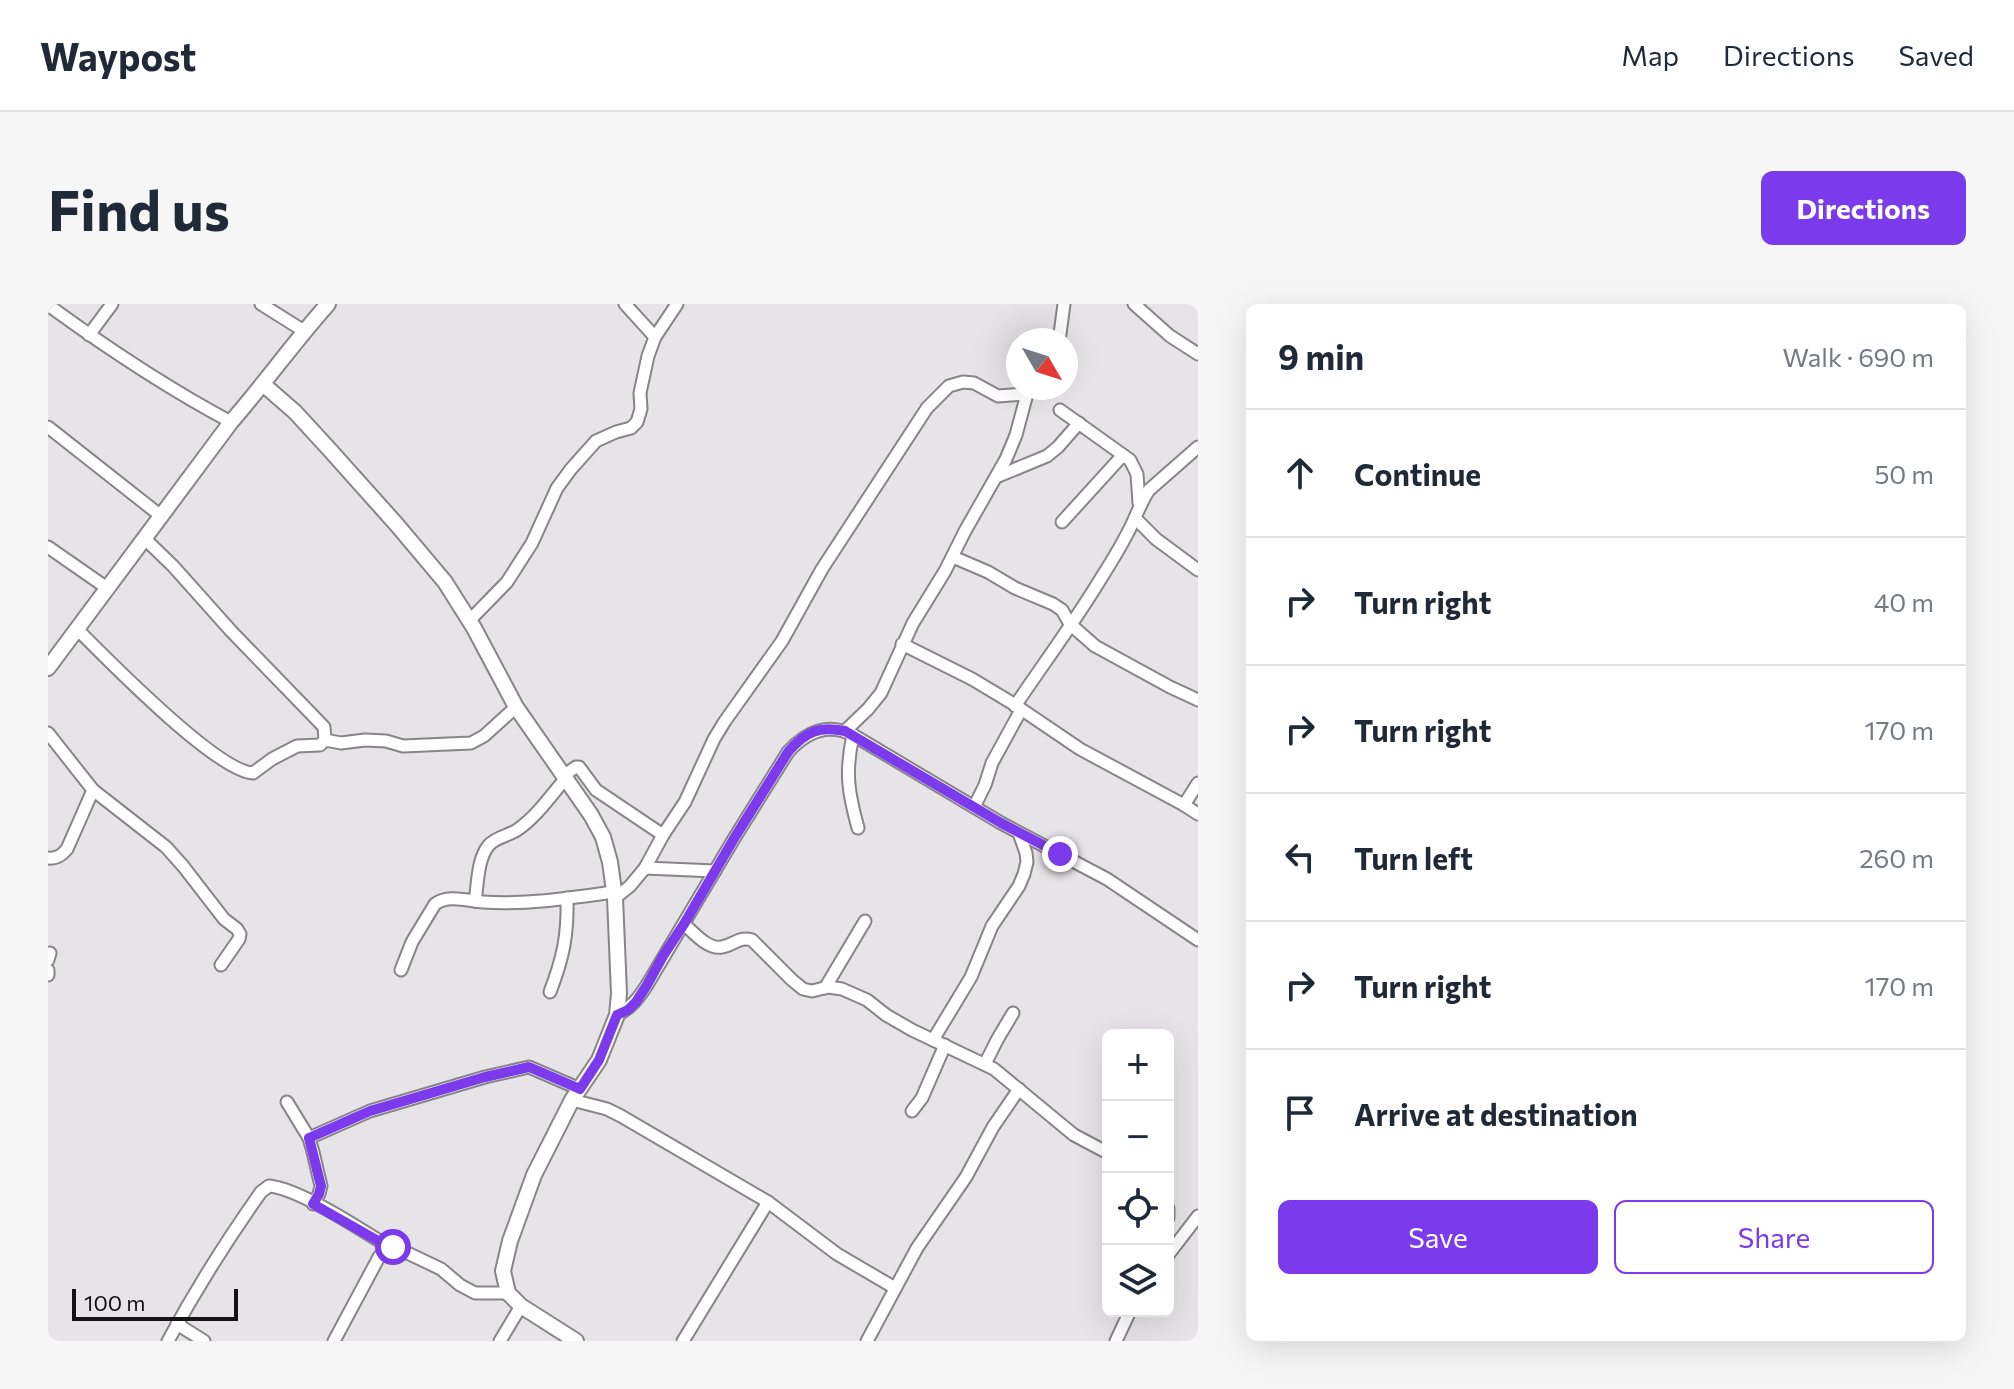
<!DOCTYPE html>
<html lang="en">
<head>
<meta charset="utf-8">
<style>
  body { margin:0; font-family:Commissioner,sans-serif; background:#f6f6f7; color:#1f2937 }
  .controls { position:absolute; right:24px; bottom:24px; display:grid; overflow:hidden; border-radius:12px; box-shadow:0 8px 32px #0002 }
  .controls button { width:72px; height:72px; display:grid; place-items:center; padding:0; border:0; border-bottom:2px solid #e0e1e3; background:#fff; color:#1f2937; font:40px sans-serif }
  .compass { position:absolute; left:958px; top:24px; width:72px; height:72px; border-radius:50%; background:#fff; box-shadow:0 8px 32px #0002; rotate:129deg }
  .scale { position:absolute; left:24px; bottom:20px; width:166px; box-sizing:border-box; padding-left:8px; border:4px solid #141314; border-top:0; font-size:22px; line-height:28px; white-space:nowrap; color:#141314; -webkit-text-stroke:6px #e6e4e6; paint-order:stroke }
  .stop { position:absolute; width:24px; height:24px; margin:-18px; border:6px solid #7c3aed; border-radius:50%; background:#fff }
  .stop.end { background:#7c3aed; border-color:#fff; box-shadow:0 2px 8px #0008 }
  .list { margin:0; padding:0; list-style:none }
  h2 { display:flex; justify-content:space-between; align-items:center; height:104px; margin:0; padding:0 32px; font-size:34px }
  h2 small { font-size:26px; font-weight:400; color:#747a83 }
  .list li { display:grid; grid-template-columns:52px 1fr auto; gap:24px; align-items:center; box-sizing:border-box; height:128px; padding:0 32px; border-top:2px solid #e0e1e3 }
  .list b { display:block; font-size:30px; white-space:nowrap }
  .list em { font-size:26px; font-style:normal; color:#747a83 }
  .actions { display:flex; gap:16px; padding:24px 32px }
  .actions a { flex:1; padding:18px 0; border:2px solid #7c3aed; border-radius:12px; text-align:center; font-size:28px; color:#7c3aed }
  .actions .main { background:#7c3aed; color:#fff }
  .icon { flex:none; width:44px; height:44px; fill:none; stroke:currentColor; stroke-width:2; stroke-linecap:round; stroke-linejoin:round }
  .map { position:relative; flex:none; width:1150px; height:1037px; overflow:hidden; border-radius:12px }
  header { display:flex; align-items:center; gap:48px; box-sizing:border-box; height:112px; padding:0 40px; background:#fff; border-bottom:2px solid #e0e1e3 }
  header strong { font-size:38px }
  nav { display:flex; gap:44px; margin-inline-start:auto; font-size:28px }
  .intro { display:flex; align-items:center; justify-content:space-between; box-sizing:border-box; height:192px; padding:0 48px }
  h1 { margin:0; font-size:56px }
  .button { padding:20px 36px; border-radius:12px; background:#7c3aed; color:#fff; font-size:28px; font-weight:700 }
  main { display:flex; gap:48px; padding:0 48px }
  aside { flex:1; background:#fff; border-radius:12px; box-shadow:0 8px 32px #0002 }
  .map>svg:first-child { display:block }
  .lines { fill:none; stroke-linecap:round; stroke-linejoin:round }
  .minor-casing { stroke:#878587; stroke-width:15 }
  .tertiary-casing { stroke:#878587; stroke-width:18 }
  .minor { stroke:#fff; stroke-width:11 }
  .tertiary { stroke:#fff; stroke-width:14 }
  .route { stroke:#7c3aed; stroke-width:10 }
</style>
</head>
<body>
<header>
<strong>Waypost</strong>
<nav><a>Map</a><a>Directions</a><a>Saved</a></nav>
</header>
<div class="intro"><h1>Find us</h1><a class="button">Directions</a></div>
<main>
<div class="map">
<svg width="1150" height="1037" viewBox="0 0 1150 1037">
  <rect width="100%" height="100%" fill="#e6e4e6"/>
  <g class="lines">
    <defs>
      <g id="minor">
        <path d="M213,0L256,27"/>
        <path d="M577,0L607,33"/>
        <path d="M1086,0L1122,32L1150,50"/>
        <path d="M0,1C59,44 119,84 183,118"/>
        <path d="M41,31L64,0"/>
        <path d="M1009,36L1012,30L1016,0"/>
        <path d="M1012,106L1082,156L1089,170L1091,199"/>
        <path d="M0,123L113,212"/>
        <path d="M948,173L999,152L1010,143L1031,119"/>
        <path d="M1087,214L1108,235L1150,266"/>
        <path d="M1014,218L1075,151"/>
        <path d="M0,243L59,284"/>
        <path d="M905,253L940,268L967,284L1005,300L1014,306L1022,320L1047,342L1122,383L1150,396"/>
        <path d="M421,317L459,278L484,239L509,184L523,165L548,137L568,128L583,124L589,118L593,105L592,89L600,52L607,33L629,0"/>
        <path d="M29,325C59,355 168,467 205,469L224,455L249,442L272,441L277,436L276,423L183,327L125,262L96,234"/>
        <path d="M854,340L924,375L964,399L1032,445L1136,501L1150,510"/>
        <path d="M967,402C994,362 1022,324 1047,284C1058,266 1070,248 1079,230C1087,216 1092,199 1101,186L1150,143"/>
        <path d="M797,427L820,405L833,389L865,319L897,267L917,227L958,155L968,131L980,86"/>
        <path d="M0,429L45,486L118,543L135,562L176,615L189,625L192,630L191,635L173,661"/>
        <path d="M805,431C797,468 800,488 810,524"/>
        <path d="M277,436L293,439L317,436L338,437L355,442L423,439L436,432L468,403"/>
        <path d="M515,472L528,463H531L548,486L615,531"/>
        <path d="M1136,501L1150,479"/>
        <path d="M926,503L937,481L944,459L973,406"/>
        <path d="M0,554C9,555 14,551 19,545L45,486"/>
        <path d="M597,564L667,567"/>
        <path d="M567,594L582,582L597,564L615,531L637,498L666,435L677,417L734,337L774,265L879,104L901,82L915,78L926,79L950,92L978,90"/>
        <path d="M427,597C430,580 429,555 441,541C448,533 460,532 469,526C488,513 502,493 517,475"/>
        <path d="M636,620C645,628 660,646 674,643C686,641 691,632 704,636L744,676L755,685L764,687L780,683L794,685L819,696L838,711L864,726L946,765L1026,831L1060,849"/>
        <path d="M0,656L2,649"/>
        <path d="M0,666V671"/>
        <path d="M353,666L364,638L387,600C400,590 420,597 435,598C478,601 523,594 565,588"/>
        <path d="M777,684L817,617"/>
        <path d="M502,688C515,654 520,632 519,594"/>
        <path d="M569,711C583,704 590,695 599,681L687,533L740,448C758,428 780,418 805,431L953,519L1059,575L1150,636"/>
        <path d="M885,736L923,673L944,622L971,582L976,570L979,558L978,549L971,529"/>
        <path d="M937,760L949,736L965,709"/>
        <path d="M524,796L559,805L573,812L720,898L789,950L847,984"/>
        <path d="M239,798L261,834L265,848L273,882L271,890L265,900"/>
        <path d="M864,807L874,794L897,741"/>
        <path d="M261,834L322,807L437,773L481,763L532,785"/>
        <path d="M1120,904V914"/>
        <path d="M1120,951L1150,912"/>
        <path d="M129,1020L156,1037"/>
        <path d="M120,1037C148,985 179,936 213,888L221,882C250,884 314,926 341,943"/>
        <path d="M286,1037L331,953L341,943L349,944L393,965L412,981L427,989H460"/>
        <path d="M452,1037L473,1002"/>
        <path d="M635,1037L720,898"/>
        <path d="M819,1037L869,944L918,873L945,823L971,785"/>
        <path d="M1068,1037L1082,1007"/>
      </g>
      <g id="tertiary">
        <path d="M216,81L247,108L281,145L349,221L397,278L426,324L468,403L543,511L555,533L562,558L567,594L571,689L569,711L551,756L524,796L486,871L462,937L455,967L460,989L473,1002L528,1037"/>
        <path d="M0,364L183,118C217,79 246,38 280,0"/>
      </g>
    </defs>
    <!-- minor casing -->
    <use href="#minor" class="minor-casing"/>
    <!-- tertiary casing -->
    <use href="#tertiary" class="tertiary-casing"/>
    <!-- minor -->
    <use href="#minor" class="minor"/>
    <!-- tertiary -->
    <use href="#tertiary" class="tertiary"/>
  </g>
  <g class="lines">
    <!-- route -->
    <path class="route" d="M345,943H341L265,900L271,890L273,882L261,834L322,807L437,773L481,763L532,785L551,756L569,711L580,706L588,698L599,681L615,652L636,620L687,533L740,448C758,427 771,422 797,427L953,519L1012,550"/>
  </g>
</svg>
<div class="controls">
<button>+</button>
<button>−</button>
<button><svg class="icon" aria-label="locate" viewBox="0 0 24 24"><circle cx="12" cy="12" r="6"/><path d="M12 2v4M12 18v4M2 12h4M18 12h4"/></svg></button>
<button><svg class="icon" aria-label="layers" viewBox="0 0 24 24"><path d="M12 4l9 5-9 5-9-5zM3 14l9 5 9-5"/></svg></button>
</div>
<svg class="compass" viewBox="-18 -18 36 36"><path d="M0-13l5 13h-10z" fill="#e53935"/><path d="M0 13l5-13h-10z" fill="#747a83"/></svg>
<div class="scale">100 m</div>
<div class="stop" style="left:345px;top:943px"></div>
<div class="stop end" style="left:1012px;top:550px"></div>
</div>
<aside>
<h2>9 min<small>Walk · 690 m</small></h2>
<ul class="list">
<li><svg class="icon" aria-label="ahead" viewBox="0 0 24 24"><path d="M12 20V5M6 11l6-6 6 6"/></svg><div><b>Continue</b></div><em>50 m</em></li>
<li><svg class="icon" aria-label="right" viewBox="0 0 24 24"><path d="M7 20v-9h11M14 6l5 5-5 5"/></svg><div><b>Turn right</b></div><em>40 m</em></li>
<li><svg class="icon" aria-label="right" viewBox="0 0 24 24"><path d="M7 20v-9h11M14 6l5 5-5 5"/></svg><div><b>Turn right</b></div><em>170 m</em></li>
<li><svg class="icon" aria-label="left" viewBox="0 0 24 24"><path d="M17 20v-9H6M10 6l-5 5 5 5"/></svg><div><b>Turn left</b></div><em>260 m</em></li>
<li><svg class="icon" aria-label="right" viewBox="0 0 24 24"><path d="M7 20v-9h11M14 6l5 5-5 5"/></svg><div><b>Turn right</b></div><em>170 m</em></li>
<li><svg class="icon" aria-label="arrive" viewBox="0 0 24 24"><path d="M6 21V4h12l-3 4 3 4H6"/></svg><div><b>Arrive at destination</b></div></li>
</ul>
<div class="actions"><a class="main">Save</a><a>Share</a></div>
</aside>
</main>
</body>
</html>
